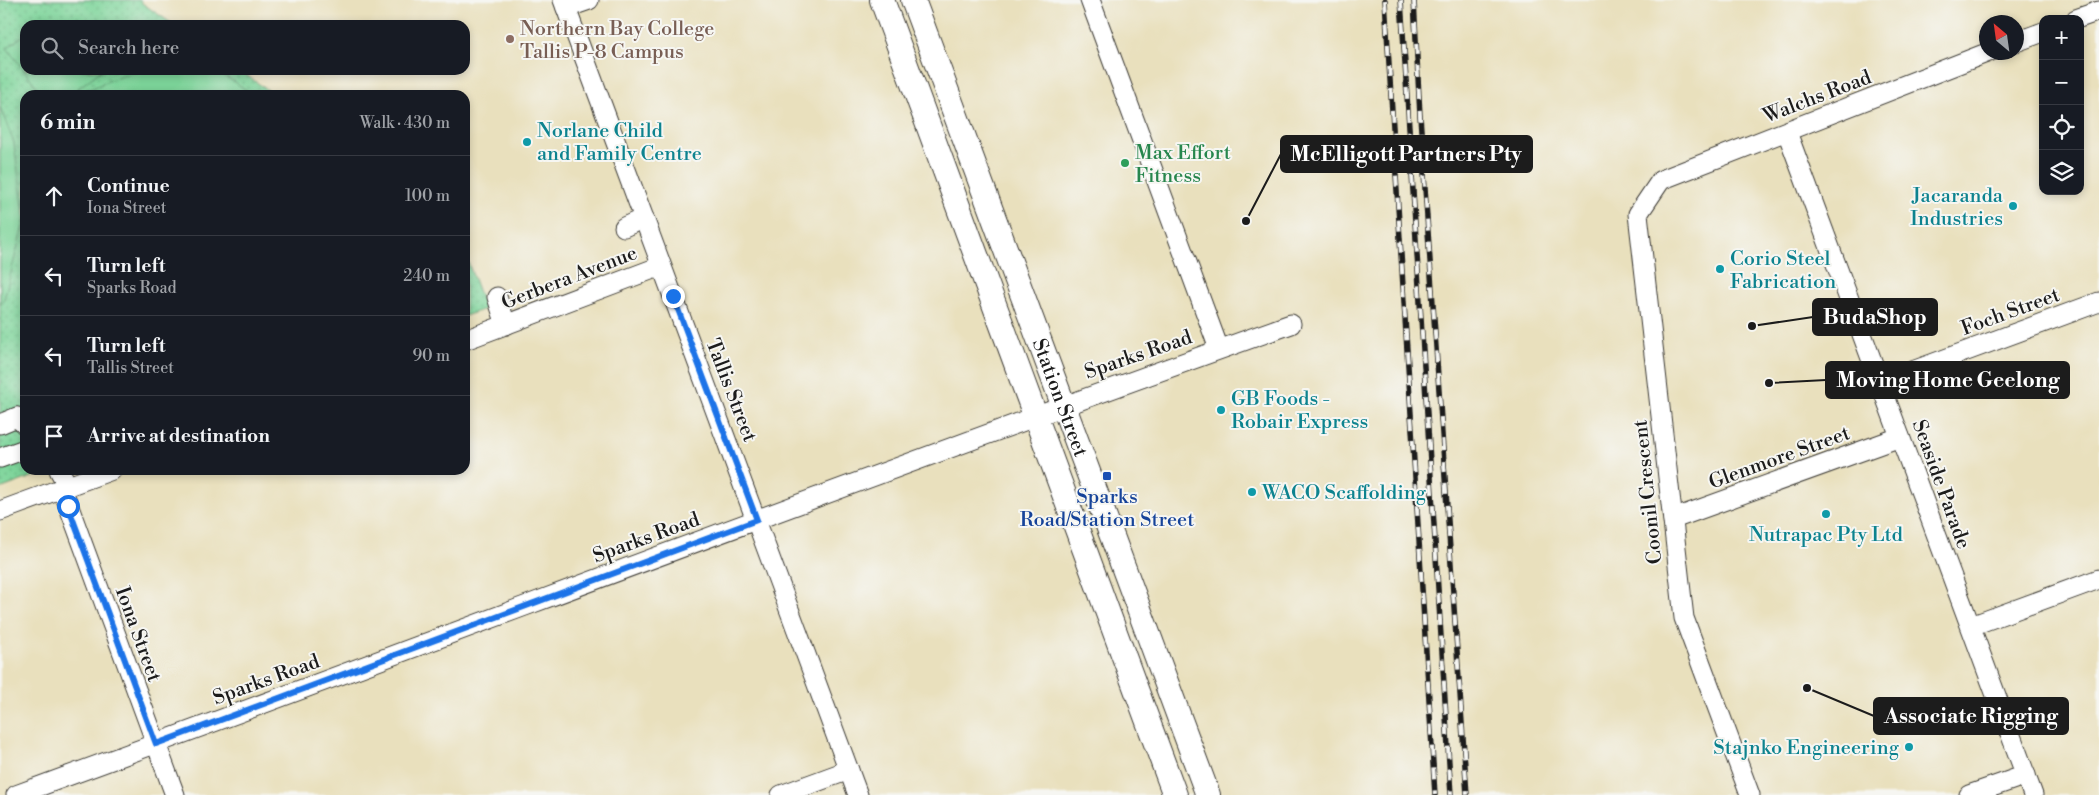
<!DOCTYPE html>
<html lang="en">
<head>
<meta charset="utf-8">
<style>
  body { margin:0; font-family:"Libre Bodoni",serif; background:#242831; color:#f1f3f6 }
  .controls { position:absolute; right:15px; top:15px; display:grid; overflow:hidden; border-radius:10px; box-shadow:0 2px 8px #0003 }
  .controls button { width:45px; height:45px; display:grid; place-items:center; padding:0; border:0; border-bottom:1px solid #363941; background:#171b24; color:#f1f3f6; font:25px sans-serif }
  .compass { position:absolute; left:1979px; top:15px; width:45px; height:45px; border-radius:50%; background:#171b24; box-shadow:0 2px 8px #0003; rotate:331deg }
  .stop { position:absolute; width:15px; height:15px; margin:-11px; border:4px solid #1a73e8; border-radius:50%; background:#fff }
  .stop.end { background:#1a73e8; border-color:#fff; box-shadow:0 1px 5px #0008 }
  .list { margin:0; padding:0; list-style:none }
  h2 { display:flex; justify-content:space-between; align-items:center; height:65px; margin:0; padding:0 20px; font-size:21px }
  h2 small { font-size:16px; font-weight:400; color:#9ea1a6 }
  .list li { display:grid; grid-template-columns:32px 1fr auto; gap:15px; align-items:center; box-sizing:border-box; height:80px; padding:0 20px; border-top:1px solid #363941 }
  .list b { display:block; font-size:19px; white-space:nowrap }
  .list p { margin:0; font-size:16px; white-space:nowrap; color:#9ea1a6 }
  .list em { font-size:16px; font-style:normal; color:#9ea1a6 }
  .icon { flex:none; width:28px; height:28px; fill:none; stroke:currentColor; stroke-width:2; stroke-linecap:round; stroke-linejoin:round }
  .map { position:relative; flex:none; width:2099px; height:795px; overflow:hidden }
  .search { position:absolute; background:#171b24; box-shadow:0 2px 8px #0003; left:20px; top:20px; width:450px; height:55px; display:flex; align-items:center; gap:12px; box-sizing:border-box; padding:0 18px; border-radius:15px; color:#9ea1a6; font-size:19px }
  .panel { position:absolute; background:#171b24; box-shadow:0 2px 8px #0003; left:20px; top:90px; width:450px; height:385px; border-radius:15px }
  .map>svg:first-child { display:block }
  .green { fill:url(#green-dots); stroke:#4c785a }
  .pitch { fill:#7bd499; stroke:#4c785a }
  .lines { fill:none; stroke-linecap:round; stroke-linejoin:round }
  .minor-casing { stroke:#3b3934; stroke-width:21 }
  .major-casing { stroke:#3b3934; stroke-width:26 }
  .minor { stroke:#fff; stroke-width:19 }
  .major { stroke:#fff; stroke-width:24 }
  .rail-casing { stroke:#1c1c1c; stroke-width:5.5 }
  .rail { stroke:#f6f6f2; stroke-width:4; stroke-dasharray:11; stroke-linecap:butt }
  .route { stroke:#1a73e8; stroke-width:6 }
  .education-dot { fill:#8d6e63; stroke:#f6f6f2; stroke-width:2 }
  .culture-dot { fill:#0f9aa8; stroke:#f6f6f2; stroke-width:2 }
  .leisure-dot { fill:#2e9e5b; stroke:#f6f6f2; stroke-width:2 }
  .transit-dot { fill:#1a4fb4; stroke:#f6f6f2; stroke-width:2 }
  .labels { text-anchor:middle; stroke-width:4; stroke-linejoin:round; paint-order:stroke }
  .education-label { font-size:20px; fill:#785e54; stroke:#f6f6f2; text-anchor:start }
  .street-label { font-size:20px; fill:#1c1c1c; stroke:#f6f6f2 }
  .culture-label { font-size:20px; fill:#0d838f; stroke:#f6f6f2; text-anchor:start }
  .leisure-label { font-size:20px; fill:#27864d; stroke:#f6f6f2; text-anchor:start }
  .transit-label { font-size:20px; fill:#164399; stroke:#f6f6f2 }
  .leader { fill:none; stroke:#1c1c1c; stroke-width:2 }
  .callout-dot { fill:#1c1c1c; stroke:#f6f6f2; stroke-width:2 }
  .callout { fill:#1c1c1c; stroke:#1c1c1c; stroke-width:2 }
  .callout-label { font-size:21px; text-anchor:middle; font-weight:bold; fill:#fff }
</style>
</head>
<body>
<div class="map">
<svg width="2099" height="795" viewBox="0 0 2099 795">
  <defs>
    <pattern id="green-dots" width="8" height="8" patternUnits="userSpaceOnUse" patternTransform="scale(1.25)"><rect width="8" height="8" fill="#7bd499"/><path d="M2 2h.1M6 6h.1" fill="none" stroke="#6ab583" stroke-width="1.8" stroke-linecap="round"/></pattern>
  </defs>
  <rect width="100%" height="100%" fill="#f6f6f2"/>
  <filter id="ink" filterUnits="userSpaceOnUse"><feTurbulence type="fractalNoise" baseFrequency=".02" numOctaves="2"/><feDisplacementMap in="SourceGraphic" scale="10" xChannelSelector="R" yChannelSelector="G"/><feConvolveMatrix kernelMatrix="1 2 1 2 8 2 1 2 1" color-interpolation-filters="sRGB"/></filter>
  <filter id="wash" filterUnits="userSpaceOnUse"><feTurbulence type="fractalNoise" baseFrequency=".0096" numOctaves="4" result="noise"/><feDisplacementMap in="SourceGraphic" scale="20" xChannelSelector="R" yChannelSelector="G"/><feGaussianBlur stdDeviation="1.12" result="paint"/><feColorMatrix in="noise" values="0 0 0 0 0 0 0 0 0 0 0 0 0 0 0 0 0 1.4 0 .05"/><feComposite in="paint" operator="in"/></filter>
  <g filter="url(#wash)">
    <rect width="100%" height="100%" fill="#e9e0bd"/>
    <!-- green -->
    <g class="green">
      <path d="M0,0H141L142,3L174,25H25V70H239L275,95H25V470H50L0,489Z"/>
      <path d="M465,254L485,309L465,316Z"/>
    </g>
    <!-- pitch -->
    <g class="pitch">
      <path d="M25,34V70H102L69,95H43L7,48Z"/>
      <path d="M143,70H211L235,82L253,95H77L113,79Z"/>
      <path d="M0,107L14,143L25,219L4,299L0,304Z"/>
    </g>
  </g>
  <g filter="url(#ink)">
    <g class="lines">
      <defs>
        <g id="minor">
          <path d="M563,0L858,795"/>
          <path d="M1090,0L1219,349"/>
          <path d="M566,8L589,0"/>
          <path d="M2076,19L2099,11"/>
          <path d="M2016,42L2043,32"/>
          <path d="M1787,132L2033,795"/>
          <path d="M624,227L644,218"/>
          <path d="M497,297L506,325"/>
          <path d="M465,340L661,266"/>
          <path d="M1880,383L2099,302"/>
          <path d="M0,424L17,417L25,425"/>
          <path d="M0,458L25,449"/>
          <path d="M59,470L68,486"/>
          <path d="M62,488L175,795"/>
          <path d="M0,511L112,470"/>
          <path d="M1673,519L1900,437"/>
          <path d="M1971,626L2099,579"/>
          <path d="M16,795C442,639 865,476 1291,324"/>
          <path d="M781,795L849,770"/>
          <path d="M1750,795L1684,618L1638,214L1661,180L1989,52"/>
          <path d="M1969,795L2026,775"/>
        </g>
        <g id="major">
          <path d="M882,0L1175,795"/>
          <path id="s1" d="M913,0L1208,795"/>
        </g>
      </defs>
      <!-- minor casing -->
      <use href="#minor" class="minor-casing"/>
      <!-- major casing -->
      <use href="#major" class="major-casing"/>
      <!-- minor -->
      <use href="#minor" class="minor"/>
      <!-- major -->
      <use href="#major" class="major"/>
      <defs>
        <g id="rail">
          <path d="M1385,0L1435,795"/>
          <path d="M1401,0L1451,795"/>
          <path d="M1414,0L1420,116L1467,795"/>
        </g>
      </defs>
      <!-- rail casing -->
      <use href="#rail" class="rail-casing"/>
      <!-- rail -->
      <use href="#rail" class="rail"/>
    </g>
  </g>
  <g class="lines" filter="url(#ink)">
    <!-- route -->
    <path class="route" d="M68,506L156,744L757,520L673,296"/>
  </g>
  <!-- markers -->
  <circle class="education-dot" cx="510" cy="39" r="5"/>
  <g class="culture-dot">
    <circle cx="527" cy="142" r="5"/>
    <circle cx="2013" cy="206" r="5"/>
    <circle cx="1720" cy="269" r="5"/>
    <circle cx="1221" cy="410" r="5"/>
    <circle cx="1252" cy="492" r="5"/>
    <circle cx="1826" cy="514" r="5"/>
    <circle cx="1909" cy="747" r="5"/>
  </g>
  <circle class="leisure-dot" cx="1125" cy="163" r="5"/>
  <rect class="transit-dot" x="1102" y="471" width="10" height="10" rx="2.5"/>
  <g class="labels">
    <!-- education labels -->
    <g class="education-label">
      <text x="520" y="35">Northern Bay College<tspan x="520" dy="23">Tallis P-8 Campus</tspan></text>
    </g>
    <!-- street labels -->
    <g class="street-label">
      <text transform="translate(1817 96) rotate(-21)" y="7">Walchs Road</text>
      <text transform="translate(569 277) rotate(-21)" y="7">Gerbera Avenue</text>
      <text transform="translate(2010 311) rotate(-20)" y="7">Foch Street</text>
      <text transform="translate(1138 354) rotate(-19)" y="7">Sparks Road</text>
      <text transform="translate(732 390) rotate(69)" y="7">Tallis Street</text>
      <text dy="7" stroke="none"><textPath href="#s1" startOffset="424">Station Street</textPath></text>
      <text transform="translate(1779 457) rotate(-20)" y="7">Glenmore Street</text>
      <text transform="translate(1942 484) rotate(70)" y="7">Seaside Parade</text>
      <text transform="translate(1647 492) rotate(-96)" y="7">Coonil Crescent</text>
      <text transform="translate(646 537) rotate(-20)" y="7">Sparks Road</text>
      <text transform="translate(139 634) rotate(70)" y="7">Iona Street</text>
      <text transform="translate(266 679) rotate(-20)" y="7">Sparks Road</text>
    </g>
    <!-- culture labels -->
    <g class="culture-label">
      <text x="537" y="137">Norlane Child<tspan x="537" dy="23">and Family Centre</tspan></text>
      <text x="2003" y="202" text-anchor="end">Jacaranda<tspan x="2003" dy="23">Industries</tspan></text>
      <text x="1730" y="265">Corio Steel<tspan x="1730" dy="23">Fabrication</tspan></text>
      <text x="1231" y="405">GB Foods -<tspan x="1231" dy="23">Robair Express</tspan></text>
      <text x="1262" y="499">WACO Scaffolding</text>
      <text x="1826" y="541" text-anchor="middle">Nutrapac Pty Ltd</text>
      <text x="1899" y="754" text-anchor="end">Stajnko Engineering</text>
    </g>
    <!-- leisure labels -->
    <g class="leisure-label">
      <text x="1135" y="159">Max Effort<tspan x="1135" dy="23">Fitness</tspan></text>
    </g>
    <!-- transit labels -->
    <g class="transit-label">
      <text x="1107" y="503">Sparks<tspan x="1107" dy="23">Road/Station Street</tspan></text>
    </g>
  </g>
  <!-- callouts -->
  <path class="leader" d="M1246 221L1281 154M1752 326L1813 317M1769 383L1826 380M1807 688L1874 716"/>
  <g class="callout-dot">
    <circle cx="1246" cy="221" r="5"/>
    <circle cx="1752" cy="326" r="5"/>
    <circle cx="1769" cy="383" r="5"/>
    <circle cx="1807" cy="688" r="5"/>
  </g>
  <g class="callout">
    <rect x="1281" y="136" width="251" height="36" rx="5"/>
    <rect x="1813" y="299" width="124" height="36" rx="5"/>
    <rect x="1826" y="362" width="243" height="36" rx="5"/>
    <rect x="1874" y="698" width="194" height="36" rx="5"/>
  </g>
  <g class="callout-label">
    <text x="1406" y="161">McElligott Partners Pty</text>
    <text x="1875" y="324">BudaShop</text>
    <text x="1948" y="387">Moving Home Geelong</text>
    <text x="1971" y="723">Associate Rigging</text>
  </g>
</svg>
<div class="controls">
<button>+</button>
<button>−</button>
<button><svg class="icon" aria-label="locate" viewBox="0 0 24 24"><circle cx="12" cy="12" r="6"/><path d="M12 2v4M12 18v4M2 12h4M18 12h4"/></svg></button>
<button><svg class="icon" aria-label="layers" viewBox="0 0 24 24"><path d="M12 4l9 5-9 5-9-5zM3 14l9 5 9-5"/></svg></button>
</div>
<svg class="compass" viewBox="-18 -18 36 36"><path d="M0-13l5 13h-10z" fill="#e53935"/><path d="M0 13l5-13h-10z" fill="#9ea1a6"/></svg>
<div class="stop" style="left:68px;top:506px"></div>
<div class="stop end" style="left:673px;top:296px"></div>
<div class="search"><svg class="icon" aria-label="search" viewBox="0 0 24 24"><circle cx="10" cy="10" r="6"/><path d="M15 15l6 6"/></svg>Search here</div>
<section class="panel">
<h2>6 min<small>Walk · 430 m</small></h2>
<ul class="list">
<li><svg class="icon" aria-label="ahead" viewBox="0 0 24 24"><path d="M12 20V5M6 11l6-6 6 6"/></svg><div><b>Continue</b><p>Iona Street</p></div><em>100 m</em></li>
<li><svg class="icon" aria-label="left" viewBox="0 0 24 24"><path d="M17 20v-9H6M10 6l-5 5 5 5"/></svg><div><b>Turn left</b><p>Sparks Road</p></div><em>240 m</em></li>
<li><svg class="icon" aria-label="left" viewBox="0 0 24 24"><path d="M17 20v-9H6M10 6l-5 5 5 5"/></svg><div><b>Turn left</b><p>Tallis Street</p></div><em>90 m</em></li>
<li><svg class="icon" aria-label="arrive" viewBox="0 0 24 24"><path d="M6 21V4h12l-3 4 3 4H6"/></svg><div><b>Arrive at destination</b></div></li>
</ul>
</section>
</div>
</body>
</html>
